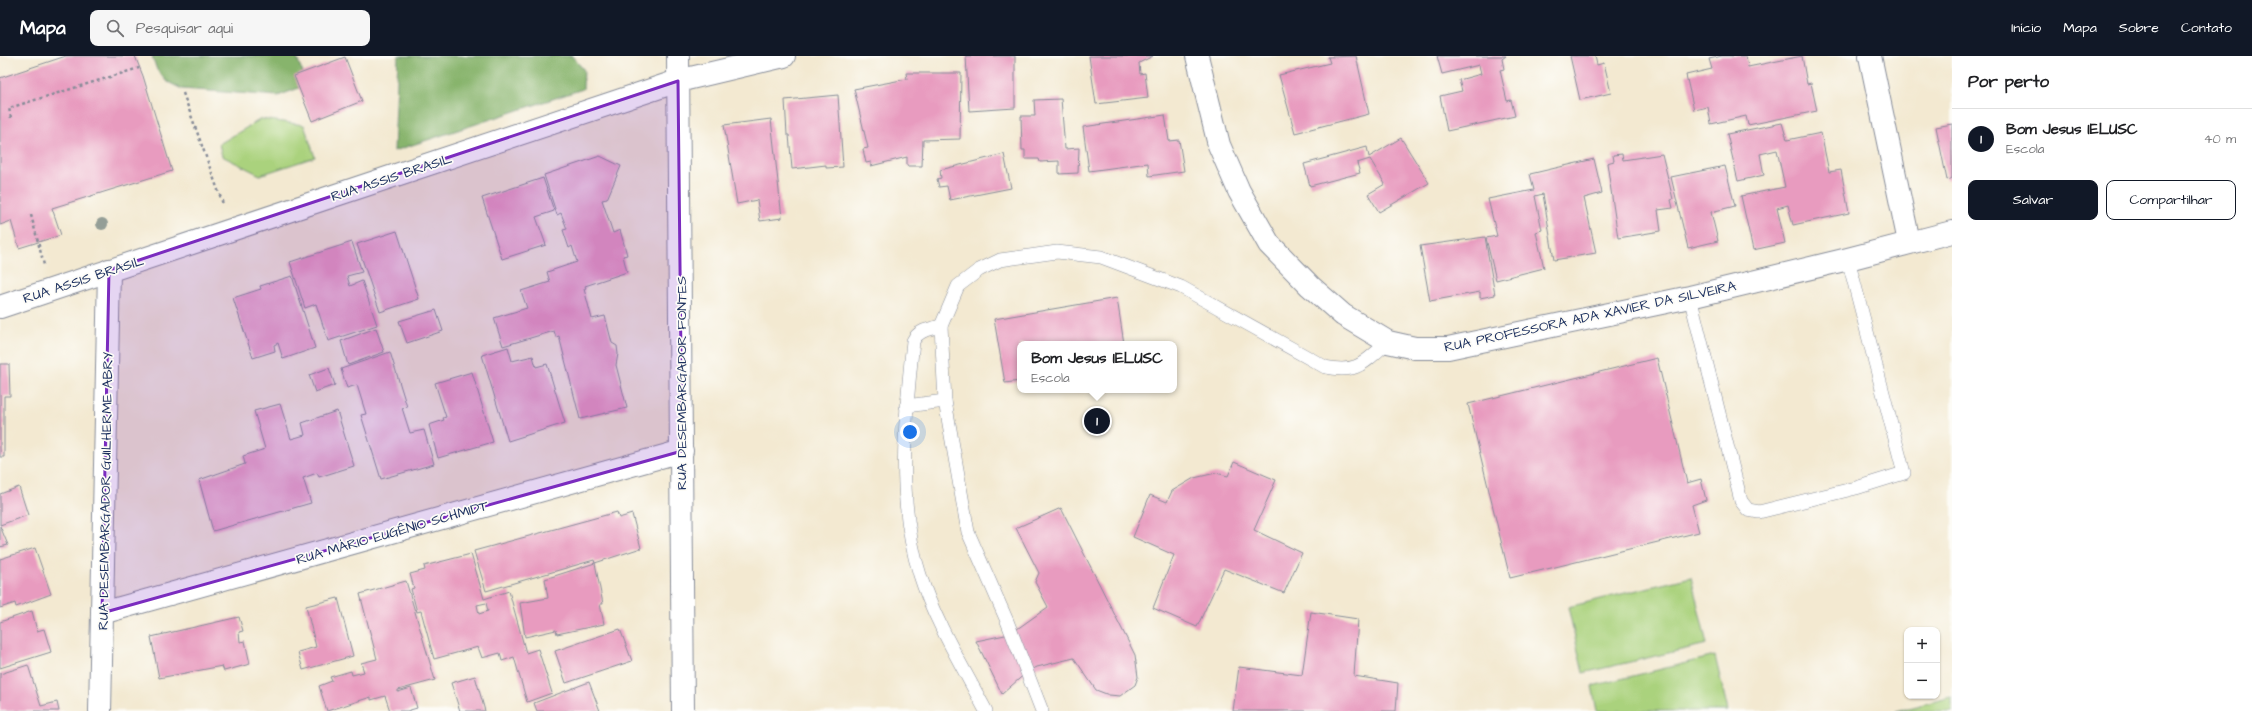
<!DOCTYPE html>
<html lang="pt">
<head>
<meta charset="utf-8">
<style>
  body { margin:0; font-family:"Architects Daughter",sans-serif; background:#f6f6f6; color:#202124 }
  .controls { position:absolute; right:12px; bottom:12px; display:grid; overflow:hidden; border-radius:8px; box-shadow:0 1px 3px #0004 }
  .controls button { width:36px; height:36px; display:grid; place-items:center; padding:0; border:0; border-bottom:1px solid #e0e0e0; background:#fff; color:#202124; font:20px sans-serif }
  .you { position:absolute; left:910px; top:376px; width:14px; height:14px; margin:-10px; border:3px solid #fff; border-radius:50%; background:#1a73e8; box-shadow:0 0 0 6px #1a73e833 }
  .badge { display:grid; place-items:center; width:26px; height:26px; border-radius:50%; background:#111827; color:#fff; font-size:13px; font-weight:700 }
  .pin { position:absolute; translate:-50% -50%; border:2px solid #fff; box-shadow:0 1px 4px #0006 }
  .popup { position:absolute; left:1017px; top:285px; width:160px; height:52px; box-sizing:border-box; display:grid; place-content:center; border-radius:8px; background:#fff; filter:drop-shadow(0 1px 3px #0005); font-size:13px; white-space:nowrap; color:#757577 }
  .popup b { font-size:15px; color:#202124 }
  .popup::after { content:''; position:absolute; left:50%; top:100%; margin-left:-8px; border:8px solid transparent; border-top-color:#fff }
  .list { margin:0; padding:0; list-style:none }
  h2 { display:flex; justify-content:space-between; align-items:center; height:52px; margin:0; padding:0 16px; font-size:17px }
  h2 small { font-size:13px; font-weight:400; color:#757577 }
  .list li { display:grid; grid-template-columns:26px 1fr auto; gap:12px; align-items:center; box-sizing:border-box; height:60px; padding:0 16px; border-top:1px solid #e0e0e0 }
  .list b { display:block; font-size:15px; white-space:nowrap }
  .list p { margin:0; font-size:13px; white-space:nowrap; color:#757577 }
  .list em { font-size:13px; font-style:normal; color:#757577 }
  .actions { display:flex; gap:8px; padding:12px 16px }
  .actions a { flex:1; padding:9px 0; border:1px solid #111827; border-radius:8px; text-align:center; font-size:14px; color:#111827 }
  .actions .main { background:#111827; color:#fff }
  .icon { flex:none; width:22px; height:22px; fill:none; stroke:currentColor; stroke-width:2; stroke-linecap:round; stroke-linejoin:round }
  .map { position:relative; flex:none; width:1952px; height:655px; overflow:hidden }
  header { display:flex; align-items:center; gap:24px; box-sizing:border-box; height:56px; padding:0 20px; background:#111827; color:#fff }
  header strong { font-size:19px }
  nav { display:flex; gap:22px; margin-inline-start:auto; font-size:14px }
  .search { width:280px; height:36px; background:#f6f6f6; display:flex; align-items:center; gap:10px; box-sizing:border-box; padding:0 14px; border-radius:8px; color:#757577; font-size:15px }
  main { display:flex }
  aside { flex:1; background:#fff }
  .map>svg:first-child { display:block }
  .green { fill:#aad27d; stroke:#62806e }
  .forest { fill:#87b46c; stroke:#517265 }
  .building { fill:#e89bbf; fill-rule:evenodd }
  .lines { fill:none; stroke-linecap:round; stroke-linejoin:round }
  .lane-casing { stroke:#878c98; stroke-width:14 }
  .street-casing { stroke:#878c98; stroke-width:24 }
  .path { stroke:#878c98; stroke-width:2.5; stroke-dasharray:3 3; stroke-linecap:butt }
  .lane { stroke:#fff; stroke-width:13 }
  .street { stroke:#fff; stroke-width:22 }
  .tree { fill:#949e97 }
  .marked { fill:#7b2cbf; fill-opacity:0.2; stroke:#7b2cbf; stroke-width:3; stroke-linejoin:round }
  .labels { text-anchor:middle; stroke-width:3.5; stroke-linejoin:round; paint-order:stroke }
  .street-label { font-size:14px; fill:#1b2f5e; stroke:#fdfcf7 }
</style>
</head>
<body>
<header>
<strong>Mapa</strong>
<div class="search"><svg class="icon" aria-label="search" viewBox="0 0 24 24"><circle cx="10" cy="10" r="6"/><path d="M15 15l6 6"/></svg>Pesquisar aqui</div>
<nav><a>Início</a><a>Mapa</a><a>Sobre</a><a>Contato</a></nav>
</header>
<main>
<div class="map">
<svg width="1952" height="655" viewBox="0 0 1952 655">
  <rect width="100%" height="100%" fill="#fdfcf7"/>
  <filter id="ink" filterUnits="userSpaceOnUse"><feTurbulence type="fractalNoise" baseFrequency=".025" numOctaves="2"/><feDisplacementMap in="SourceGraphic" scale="8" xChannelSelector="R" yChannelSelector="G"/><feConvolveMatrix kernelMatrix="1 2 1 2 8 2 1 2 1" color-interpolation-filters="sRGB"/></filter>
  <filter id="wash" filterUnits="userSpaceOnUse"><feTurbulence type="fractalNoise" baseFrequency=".012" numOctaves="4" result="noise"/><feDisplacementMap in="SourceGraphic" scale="16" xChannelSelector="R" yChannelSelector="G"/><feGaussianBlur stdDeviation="0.9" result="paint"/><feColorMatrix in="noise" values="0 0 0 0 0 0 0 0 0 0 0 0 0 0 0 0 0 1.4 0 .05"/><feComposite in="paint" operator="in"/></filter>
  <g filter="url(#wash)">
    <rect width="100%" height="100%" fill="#f3e9d1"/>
    <!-- green -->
    <g class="green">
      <path d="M261,63L304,69L315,101L260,119L222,100L219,88Z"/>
      <path d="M1691,521L1707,588L1583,617L1568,551Z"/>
      <path d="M1715,600L1728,655H1597L1592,630Z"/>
      <path d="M1952,641V655H1896Z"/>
    </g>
    <!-- forest -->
    <g class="forest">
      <path d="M152,0H296L303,17L299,32L278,40L182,33L166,25L157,14Z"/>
      <path d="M398,0H572L584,14L583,33L394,95Z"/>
    </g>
    <g id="blocks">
      <!-- building -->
      <g class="building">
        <path d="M66,0H135L143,20L172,115L52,152L61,179L19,192L11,165L0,169V22Z"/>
        <path d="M966,0H1015V52L969,55Z"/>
        <path d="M1089,0H1153L1139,7L1140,18L1145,17L1148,42L1096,48Z"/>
        <path d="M1356,0L1369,58L1295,77L1279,19L1330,7L1328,1Z"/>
        <path d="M1437,0H1506L1502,3L1504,13L1500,14L1507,45L1511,44L1515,60L1447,75L1440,40L1462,35L1459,24L1481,18L1479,9L1442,18Z"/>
        <path d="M1570,0H1595L1597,9L1604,7L1611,37L1580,44Z"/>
        <path d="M1722,0H1746L1748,11L1802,0L1807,28L1811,27L1817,55L1748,69L1746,60L1711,68L1708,51L1694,54L1686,19L1712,13L1709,3Z"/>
        <path d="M345,1L362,45L312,65L294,20Z"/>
        <path d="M906,17H961L960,83L923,84L922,110H907V101L871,110V106L866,107L863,93L868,92L854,33L907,23Z"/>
        <path d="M838,39L843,111L826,112V109L792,113L789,79H787L785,44Z"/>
        <path d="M1061,43L1065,93L1079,92L1078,117L1059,118V105L1040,106L1039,103H1025V94H1022L1021,60H1035L1034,44Z"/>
        <path d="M1165,59L1169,85L1179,84L1184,115L1149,120L1148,107L1089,115L1083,71Z"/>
        <path d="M771,63L782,162L760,165L757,144L737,148L724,69Z"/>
        <path d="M1782,67L1787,84L1821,77L1829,116L1841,114L1849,157L1793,169L1788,149L1777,152L1785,187L1753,194L1741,140L1785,131L1777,94L1760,98L1764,119L1738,125L1727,78Z"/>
        <path d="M1952,68V122L1947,124L1936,71Z"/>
        <path d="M1401,82L1429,127L1379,156L1368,138L1385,128L1370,103L1357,107L1360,117L1310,130L1304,108L1367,91L1369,101Z"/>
        <path d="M1004,98L1011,132L950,144L947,130L939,131L937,123L941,122L940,114Z"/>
        <path d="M1622,98L1623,104L1662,98L1673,143L1671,144L1673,152L1658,154L1661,175L1618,182L1607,107L1614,105L1613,99Z"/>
        <path d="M600,100L621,110L607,143L602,144L613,177L620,174L627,199L623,200L627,216L585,230L586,232L584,233L592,263L605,260L612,287L617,290L618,298L616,309L627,352L580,363L559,280L556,281L554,275L503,290L494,262L527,252L521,235L550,226L547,216L577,206L572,190L569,192L563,174L567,173L561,157L557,159L544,119Z"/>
        <path d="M1594,103L1602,137L1584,142L1596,197L1554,204L1543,138L1535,140L1542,174L1536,176L1544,212L1496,224L1486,182L1497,180L1488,143L1534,134L1530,118Z"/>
        <path d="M1725,110L1735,150L1711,156L1718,185L1688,192L1671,121Z"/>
        <path d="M543,122L554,155L536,161L546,189L502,203L482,142Z"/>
        <path d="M397,175L419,243L380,256L357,188Z"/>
        <path d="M1485,181L1495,239L1480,242V236L1430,245L1420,190Z"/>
        <path d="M352,186L362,216L347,220L350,230L362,225L377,269L328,285L316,248L305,252L290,206Z"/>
        <path d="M292,220L315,292L283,303L278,287L274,289L275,295L253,302L233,242L261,233L260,230Z"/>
        <path d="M1117,242L1124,288H1020V325L1005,327L994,263Z"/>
        <path d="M436,254L443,275L407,287L399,265Z"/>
        <path d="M376,272L384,296L348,309L341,285Z"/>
        <path d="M508,291L512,305L533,300L536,311L547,308L565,367L508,385L482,299Z"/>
        <path d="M390,296L407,351L402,352L410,377L424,374L434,408L381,423L361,359L366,358L357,329L347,332L341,313Z"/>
        <path d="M1657,302L1687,427L1701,423L1706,444L1692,449L1699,476L1510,522L1468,348Z"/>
        <path d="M0,308H9L10,340H4V401H0Z"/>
        <path d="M329,312L335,329L315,336L309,319Z"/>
        <path d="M472,316L493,386L438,402L429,369L444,364L443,362L446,361L435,327Z"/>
        <path d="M280,348L291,383L305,379L302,367L337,355L354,410L319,421L317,417L303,422L311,447L213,475L199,424L245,408L243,400L265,393L254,355Z"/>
        <path d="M1234,406L1276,424L1254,474L1302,497L1284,537L1224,513L1197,571L1153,552L1174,499L1133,481L1150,439L1167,446L1172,435L1194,422L1216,417L1228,420Z"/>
        <path d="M19,431L28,459L0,469V438Z"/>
        <path d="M1061,452L1135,599L1138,621L1135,629L1120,640L1109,639L1096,634L1074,602L1037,611L1027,616L1002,638L976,585L1010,578L1048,551L1035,526L1039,517L1016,472Z"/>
        <path d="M617,456L619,462L632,458L641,492L595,507L594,504L486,535L474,495Z"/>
        <path d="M0,470L8,489L0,491Z"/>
        <path d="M35,492L51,538L16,551L15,547L0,552V503Z"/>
        <path d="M471,498L484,543L509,535L526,597L538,593L552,637L527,646L514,601L502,605L500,597L482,602L478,591L434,603L421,555L417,556L411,533L414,532L410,518L425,514L424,510ZM486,547L488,555L479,558L477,549Z"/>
        <path d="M595,507L603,548H600L604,568L557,578L556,574L525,581L520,547L548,542L545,523Z"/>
        <path d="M406,525L435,624L398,634V636L411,632L417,652L407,655H390L385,640L371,644V641L327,655L319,630L332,625L330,621L351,615L352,619L364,616L361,607L377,603L360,538Z"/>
        <path d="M338,542L353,600L303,614L298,596L316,591L306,550Z"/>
        <path d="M32,555L37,575L44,573L51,596L0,612V566Z"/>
        <path d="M1311,556L1358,563L1354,620L1398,627L1396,655H1233L1239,611L1302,619Z"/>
        <path d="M239,561L243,575L239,576L240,586L245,585L250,608L224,615L222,610L159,622L151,581Z"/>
        <path d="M620,573L632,605L566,627L555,595Z"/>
        <path d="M28,609L41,650L57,646L59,655H0V618Z"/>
        <path d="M475,620L485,655H460L451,627Z"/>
        <path d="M589,626L600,655H537L534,647Z"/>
      </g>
    </g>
  </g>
  <g filter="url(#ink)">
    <use href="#blocks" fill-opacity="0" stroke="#878c98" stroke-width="1"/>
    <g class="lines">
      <defs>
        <g id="lane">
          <path d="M1690,241L1741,445L1748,454L1759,456L1856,432L1904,417L1848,203"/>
          <path d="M941,270C930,273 918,274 913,285C905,362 896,445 920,519C934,564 964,613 986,655"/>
          <path d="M906,350L945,345"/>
          <path d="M1042,655L1007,565L968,476L945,345L941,270L958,230L979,214L1000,204L1057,196L1101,201L1181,231L1325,311C1359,318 1364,306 1388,286"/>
        </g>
        <g id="street">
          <path d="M678,0L683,655"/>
          <path d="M1197,0L1219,89L1239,135L1269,188L1310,230L1343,259L1388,286L1415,292H1448L1690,241L1848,203L1952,176"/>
          <path d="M1870,0L1909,186"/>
          <path d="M0,251L678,25L784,0"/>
          <path d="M102,557L682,395"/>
          <path d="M100,655L109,214"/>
        </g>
      </defs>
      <!-- lane casing -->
      <use href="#lane" class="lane-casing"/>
      <!-- street casing -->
      <use href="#street" class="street-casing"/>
      <!-- path -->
      <g class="path">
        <path d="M183,37L223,148"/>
        <path d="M11,62L9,52L139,12"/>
        <path d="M31,159L44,209"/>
      </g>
      <!-- lane -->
      <use href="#lane" class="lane"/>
      <!-- street -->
      <use href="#street" class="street"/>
    </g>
    <!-- trees -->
    <circle class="tree" cx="102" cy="168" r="6"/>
  </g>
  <!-- marked area -->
  <path class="marked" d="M678,25L682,395L102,557L109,214Z"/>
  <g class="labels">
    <!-- street labels -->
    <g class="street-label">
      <text transform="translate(391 121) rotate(-18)" y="5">RUA ASSIS BRASIL</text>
      <text transform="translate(83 223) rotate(-18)" y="5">RUA ASSIS BRASIL</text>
      <text transform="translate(1590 260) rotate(-12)" y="5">RUA PROFESSORA ADA XAVIER DA SILVEIRA</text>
      <text transform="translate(681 327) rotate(-90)" y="5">RUA DESEMBARGADOR FONTES</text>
      <text transform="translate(105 435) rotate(-89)" y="5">RUA DESEMBARGADOR GUILHERME ABRY</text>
      <text transform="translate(392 476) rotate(-16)" y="5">RUA MÁRIO EUGÊNIO SCHMIDT</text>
    </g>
  </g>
</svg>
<div class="controls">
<button>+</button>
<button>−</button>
</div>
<div class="you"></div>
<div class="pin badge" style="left:1097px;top:365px">1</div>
<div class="popup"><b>Bom Jesus IELUSC</b>Escola</div>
</div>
<aside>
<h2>Por perto<small></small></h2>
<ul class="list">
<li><span class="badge">1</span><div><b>Bom Jesus IELUSC</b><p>Escola</p></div><em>40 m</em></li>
</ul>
<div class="actions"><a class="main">Salvar</a><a>Compartilhar</a></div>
</aside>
</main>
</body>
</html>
